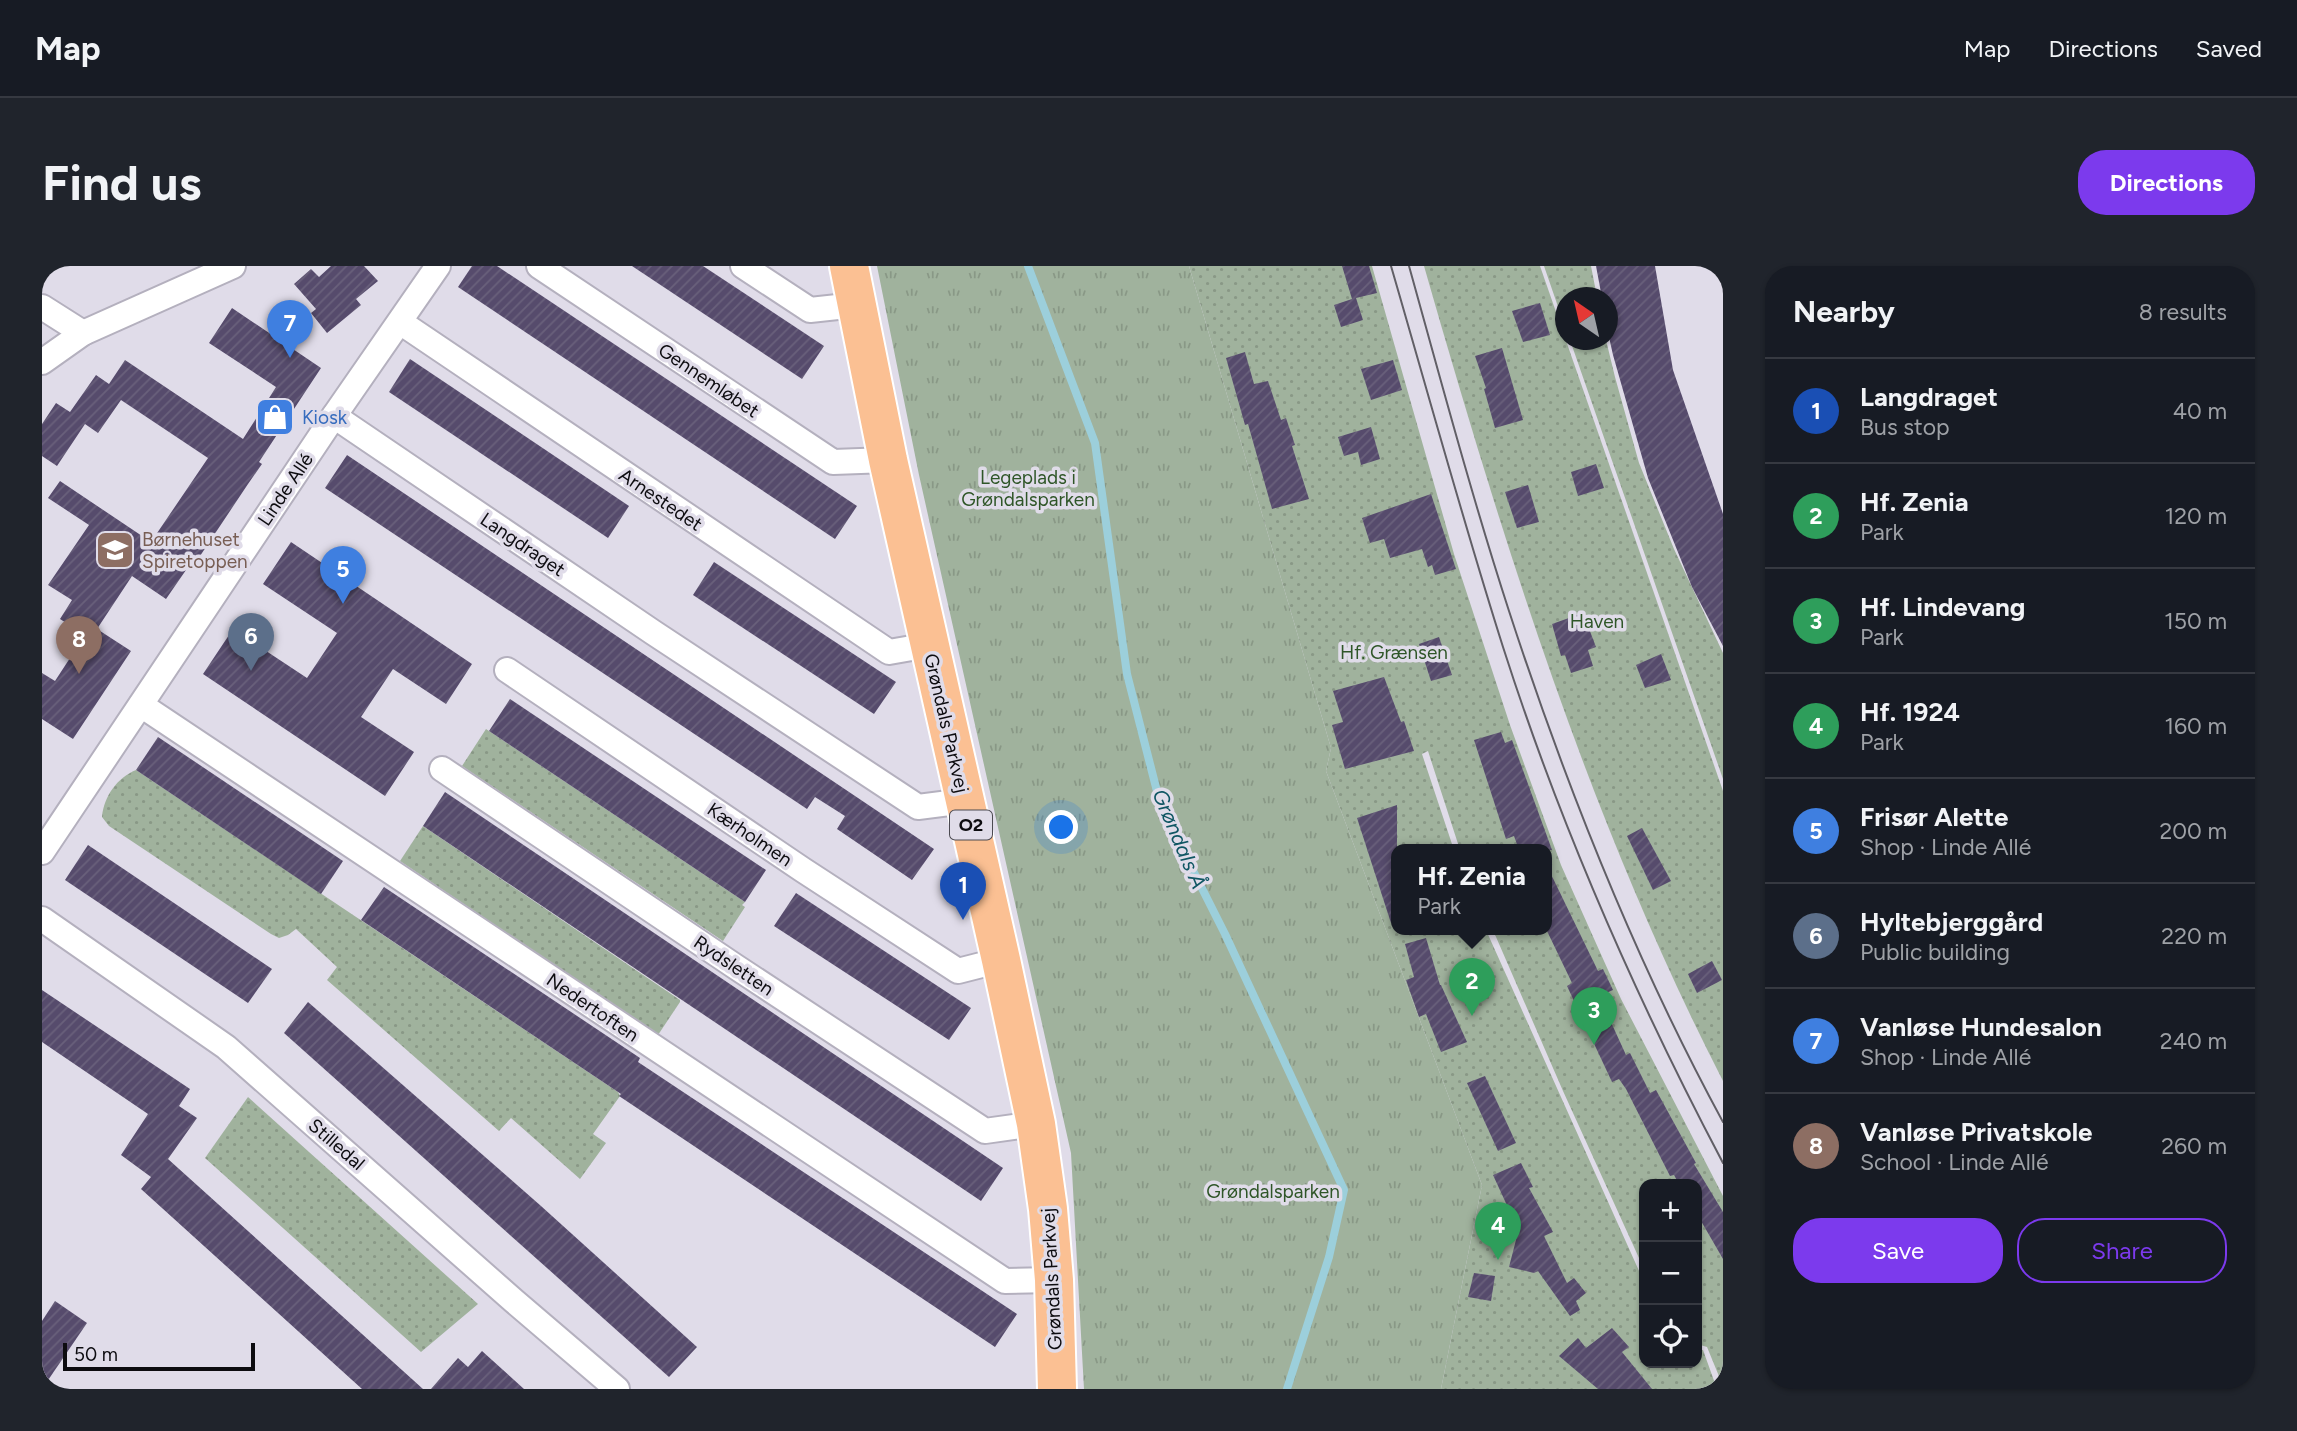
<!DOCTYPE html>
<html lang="en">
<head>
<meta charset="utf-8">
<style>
  body { margin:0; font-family:Figtree,sans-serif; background:#20242c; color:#f1f3f6 }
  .controls { position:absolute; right:21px; bottom:21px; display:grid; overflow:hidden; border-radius:14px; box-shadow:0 2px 5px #0004 }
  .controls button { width:63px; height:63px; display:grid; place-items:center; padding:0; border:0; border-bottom:2px solid #363941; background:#171b24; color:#f1f3f6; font:35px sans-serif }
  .compass { position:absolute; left:1513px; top:21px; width:63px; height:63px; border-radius:50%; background:#171b24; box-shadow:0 2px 5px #0004; rotate:326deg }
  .scale { position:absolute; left:21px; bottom:18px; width:192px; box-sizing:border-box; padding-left:7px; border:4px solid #0d0c10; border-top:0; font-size:19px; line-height:24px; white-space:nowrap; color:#0d0c10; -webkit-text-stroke:5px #e0dce9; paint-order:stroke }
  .you { position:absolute; left:1020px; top:562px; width:24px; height:24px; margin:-18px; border:5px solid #fff; border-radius:50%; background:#1a73e8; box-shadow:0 0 0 10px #1a73e833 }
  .badge { display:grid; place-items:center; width:46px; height:46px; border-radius:50%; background:#7c3aed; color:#fff; font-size:23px; font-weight:700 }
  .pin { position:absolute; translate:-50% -58px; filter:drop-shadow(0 2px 4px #0008) }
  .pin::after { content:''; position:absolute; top:37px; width:24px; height:21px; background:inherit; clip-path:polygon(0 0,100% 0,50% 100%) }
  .popup { position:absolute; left:1349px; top:578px; width:161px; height:91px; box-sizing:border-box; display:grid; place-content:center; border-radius:14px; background:#171b24; filter:drop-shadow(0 2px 5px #0005); font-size:23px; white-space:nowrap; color:#9ea1a6 }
  .popup b { font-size:26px; color:#f1f3f6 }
  .popup::after { content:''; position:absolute; left:50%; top:100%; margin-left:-14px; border:14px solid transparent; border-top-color:#171b24 }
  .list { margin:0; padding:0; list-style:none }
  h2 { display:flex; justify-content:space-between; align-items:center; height:91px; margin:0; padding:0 28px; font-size:30px }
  h2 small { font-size:23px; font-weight:400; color:#9ea1a6 }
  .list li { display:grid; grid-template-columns:46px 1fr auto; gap:21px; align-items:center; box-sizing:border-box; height:105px; padding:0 28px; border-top:2px solid #363941 }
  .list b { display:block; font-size:26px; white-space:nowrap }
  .list p { margin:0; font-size:23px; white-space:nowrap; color:#9ea1a6 }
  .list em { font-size:23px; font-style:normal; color:#9ea1a6 }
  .actions { display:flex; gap:14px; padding:21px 28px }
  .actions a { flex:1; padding:16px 0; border:2px solid #7c3aed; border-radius:28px; text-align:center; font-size:24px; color:#7c3aed }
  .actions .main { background:#7c3aed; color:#fff }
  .icon { flex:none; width:38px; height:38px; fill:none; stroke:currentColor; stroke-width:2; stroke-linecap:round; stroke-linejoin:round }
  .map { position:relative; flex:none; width:1681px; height:1123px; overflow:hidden; border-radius:28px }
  header { display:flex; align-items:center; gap:42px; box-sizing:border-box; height:98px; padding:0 35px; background:#171b24; border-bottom:2px solid #363941 }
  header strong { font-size:33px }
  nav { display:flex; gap:38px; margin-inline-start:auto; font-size:24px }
  .intro { display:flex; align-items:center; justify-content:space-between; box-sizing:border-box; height:168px; padding:0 42px }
  h1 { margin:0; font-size:49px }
  .button { padding:18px 32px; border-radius:28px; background:#7c3aed; color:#fff; font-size:24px; font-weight:700 }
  main { display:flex; gap:42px; padding:0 42px }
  aside { flex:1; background:#171b24; border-radius:28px; box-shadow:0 2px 5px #0004 }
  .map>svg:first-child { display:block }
  .grass { fill:url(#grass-dots) }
  .park { fill:url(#park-tufts) }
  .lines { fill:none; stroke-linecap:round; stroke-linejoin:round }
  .stream { stroke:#9ccfdb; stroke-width:8 }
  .building { fill:url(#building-hatch) }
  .minor-casing { stroke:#b4b0be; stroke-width:28 }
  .primary-casing { stroke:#fff; stroke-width:42 }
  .minor { stroke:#fff; stroke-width:24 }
  .primary { stroke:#fbc093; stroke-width:38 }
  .tram { stroke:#615f66; stroke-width:2 }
  .labels { text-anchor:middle; stroke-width:7; stroke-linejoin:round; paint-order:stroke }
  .shield { fill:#e0dce9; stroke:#4c4a51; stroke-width:2 }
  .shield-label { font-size:18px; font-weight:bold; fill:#0d0c10 }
  .street-label { font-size:19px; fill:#0d0c10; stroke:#e0dce9 }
  .shop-label { font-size:19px; fill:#366cbe; stroke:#e0dce9; text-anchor:start }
  .park-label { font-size:19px; fill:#2f5628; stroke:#e0dce9 }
  .education-label { font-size:19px; fill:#785e54; stroke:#e0dce9; text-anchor:start }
  .water-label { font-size:21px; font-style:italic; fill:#0f5663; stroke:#e0dce9 }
</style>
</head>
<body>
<header>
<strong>Map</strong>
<nav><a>Map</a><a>Directions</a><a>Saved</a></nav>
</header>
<div class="intro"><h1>Find us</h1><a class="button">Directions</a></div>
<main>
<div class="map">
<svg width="1681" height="1123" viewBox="0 0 1681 1123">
  <defs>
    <pattern id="grass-dots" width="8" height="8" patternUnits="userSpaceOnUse" patternTransform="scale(1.75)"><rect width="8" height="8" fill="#a0b29d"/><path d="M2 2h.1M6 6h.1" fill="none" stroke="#899886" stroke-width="1.8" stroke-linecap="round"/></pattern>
    <pattern id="park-tufts" width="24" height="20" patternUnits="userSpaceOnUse" patternTransform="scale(1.75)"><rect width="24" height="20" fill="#a0b29d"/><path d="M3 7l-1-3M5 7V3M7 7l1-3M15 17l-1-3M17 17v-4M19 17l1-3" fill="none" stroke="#899886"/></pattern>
    <pattern id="building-hatch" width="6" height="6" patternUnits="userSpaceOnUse" patternTransform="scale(1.75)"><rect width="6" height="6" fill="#564b6c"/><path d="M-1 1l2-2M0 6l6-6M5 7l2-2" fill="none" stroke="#69607b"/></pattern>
  </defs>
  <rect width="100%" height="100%" fill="#e0dce9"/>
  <!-- grass -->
  <g class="grass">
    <path d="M1147,0H1330L1412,288L1468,459L1519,599L1579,733L1681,930V1120L1665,1081L1655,1078V918H1602V1003L1521,825L1451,664H1505V584H1418L1386,485L1380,488L1412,584H1355V664H1444L1602,1016V1097H1655V1083L1661,1084L1675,1123H1399L1440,919L1284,505L1289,482Z"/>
    <path d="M1382,0H1498L1681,525V815C1548,556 1462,279 1382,0Z"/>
    <path d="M1502,0H1549L1555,31L1524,32L1523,61Z"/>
    <path d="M1528,74H1564L1573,111L1597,197L1632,283L1681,387V513Z"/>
    <path d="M444,463L703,636L700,639L703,641L681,675L420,500Z"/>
    <path d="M94,504L576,826L578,830L551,868L564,877L538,913L469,852L457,865L285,714L295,701L254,663L246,669L237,672L229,668L67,560L60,551C62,530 75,512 94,504Z"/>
    <path d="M381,560L638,734V736L616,769L358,595Z"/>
    <path d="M206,831L436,1038L379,1086L163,892Z"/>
  </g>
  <!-- park -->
  <path class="park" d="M835,0H1147L1289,482L1284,505L1440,919L1399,1123H1042L1029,887L877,209Z"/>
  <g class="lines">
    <!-- stream -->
    <path class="stream" d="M986,0L1053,177L1085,408L1119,541L1183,668L1302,924L1287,991L1245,1123"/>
  </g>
  <!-- building -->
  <g class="building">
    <path d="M289,0H322L336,15L314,33L319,39L285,67L269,47L274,43L252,18L269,3L277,11Z"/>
    <path d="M430,0H455L815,240L793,273L416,21Z"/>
    <path d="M590,0H661L782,80L760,113Z"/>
    <path d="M1300,0H1327L1335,27L1314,32L1321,54L1299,61L1292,39L1310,33Z"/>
    <path d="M1554,0H1613L1631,104L1681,248V380L1650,321L1606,212L1571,89L1565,62V32H1560Z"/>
    <path d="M1498,37L1508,69L1481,76L1470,45Z"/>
    <path d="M190,42L279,102L217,196L220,198L206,218L156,293L153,291L124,333L90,310L55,363L89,385L31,473L0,453V407L13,415L43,369L18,353L30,334L6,319L47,259L6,232L18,215L109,276L166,192L79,134L56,167L43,158L15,200L0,190V158L14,137L28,146L54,109L67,118L83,94L201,173L234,121L167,77Z"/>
    <path d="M1460,82L1481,154L1453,162L1442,123L1444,122L1433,90Z"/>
    <path d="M1203,86L1212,118L1226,115L1239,154L1244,152L1253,179L1250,180L1267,233L1230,243L1206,158L1203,159L1184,92Z"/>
    <path d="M368,93L587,240L566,272L347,126Z"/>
    <path d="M1351,94L1360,124L1329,134L1319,103Z"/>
    <path d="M1329,161L1338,193L1319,199L1316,186L1302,190L1296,171Z"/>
    <path d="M305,189L892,583L870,614L795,563L803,550L773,531L765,543L283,222Z"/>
    <path d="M1554,198L1562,222L1536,230L1529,206Z"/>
    <path d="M1486,219L1497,256L1475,262L1463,226Z"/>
    <path d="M1389,228L1414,303L1393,309L1390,299L1386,301L1380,283L1348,292L1342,273L1328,277L1320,252Z"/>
    <path d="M249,276L430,398L404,438L351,403L319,451L372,486L343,530L161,408L191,363L265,412L295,367L221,318Z"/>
    <path d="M672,296L854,416L832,448L651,329Z"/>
    <path d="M1541,347L1554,381L1546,384L1551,400L1529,407L1523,389L1519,390L1510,358Z"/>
    <path d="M1397,371L1410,409L1389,415L1377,378Z"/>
    <path d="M1619,388L1629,414L1603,422L1594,399Z"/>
    <path d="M1342,411L1359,456L1362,455L1372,485L1303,503L1290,459L1301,456L1291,425Z"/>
    <path d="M468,433L724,604L703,636L447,465Z"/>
    <path d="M1459,466L1463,477L1470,474L1510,584H1477L1472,570L1464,573L1432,474Z"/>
    <path d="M116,471L301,595L279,628L94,504Z"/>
    <path d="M403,526L961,902L939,935L381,560Z"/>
    <path d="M1355,539V657H1349L1315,552Z"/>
    <path d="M1600,562L1629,615L1611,624L1585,570Z"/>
    <path d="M46,579L230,703L206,737L23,614Z"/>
    <path d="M1505,600L1556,705L1561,703L1571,724L1557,730L1584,789L1588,787L1608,827L1614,824L1654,897L1652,898L1681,946V993L1655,948V918H1637L1632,909L1628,910L1584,823L1577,813L1570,816L1525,720L1530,717L1505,665Z"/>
    <path d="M342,621L598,792L596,796L975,1048L953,1081L577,830L579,828L319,654Z"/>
    <path d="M754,627L929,742L907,774L732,660Z"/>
    <path d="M1384,672L1398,719H1399L1425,776L1399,786L1384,748L1377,751L1364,714L1372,711L1363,678Z"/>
    <path d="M1670,695L1680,714L1655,727L1646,708Z"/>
    <path d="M0,724L148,823L137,840L155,852L126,893L381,1123H320L99,923L109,911L79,889L106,848L0,776Z"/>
    <path d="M266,736L499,940L655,1081L627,1111L242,767Z"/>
    <path d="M1443,810L1474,877L1456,885L1425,817Z"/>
    <path d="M1479,897L1491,921L1487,922L1511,966L1502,970L1525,1017L1532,1012L1544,1027L1534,1035L1538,1044L1528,1050L1496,1005L1492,1007L1467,1001L1475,970L1471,960L1474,959L1451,909Z"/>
    <path d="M1432,1007L1453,1010L1449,1035L1426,1031Z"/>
    <path d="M13,1035L45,1057L0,1123V1055Z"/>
    <path d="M1570,1062L1587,1081L1580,1086L1610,1123H1556L1517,1090L1536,1072L1544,1082Z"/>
    <path d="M440,1085L482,1123H389L416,1092L426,1101Z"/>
  </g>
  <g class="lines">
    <defs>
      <g id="minor">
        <path d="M497,0L791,196L846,194"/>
        <path d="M701,0L768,44L814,39"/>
        <path d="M0,41L41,67"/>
        <path d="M358,56L847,386L887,379"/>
        <path d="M0,96L41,67L191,0"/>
        <path d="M292,150L612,367L876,541L923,535"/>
        <path d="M465,404L761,604L916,705L959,694"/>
        <path d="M99,439L963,1015L1012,1014"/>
        <path d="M400,503L694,701L943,865L994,858"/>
        <path d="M0,586L292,150L396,0"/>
        <path d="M0,653L184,781L472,1035L575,1123"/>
      </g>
      <path id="primary" d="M807,0L846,194L959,694L994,858L1006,943L1012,1014L1015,1123"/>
    </defs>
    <!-- minor casing -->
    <use href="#minor" class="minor-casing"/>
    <!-- primary casing -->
    <use href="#primary" class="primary-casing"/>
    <!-- minor -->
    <use href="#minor" class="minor"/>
    <!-- primary -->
    <use href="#primary" class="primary"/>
    <!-- tram -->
    <g class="tram">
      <path d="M1349,0C1386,127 1421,255 1461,381C1518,559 1594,732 1681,897"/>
      <path d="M1367,0C1399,115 1430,231 1467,345C1524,520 1593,694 1681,856"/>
    </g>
  </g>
  <!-- icons -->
  <defs>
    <symbol id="shop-square" viewBox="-11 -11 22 22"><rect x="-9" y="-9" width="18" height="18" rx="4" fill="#3f7fe0" stroke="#e0dce9"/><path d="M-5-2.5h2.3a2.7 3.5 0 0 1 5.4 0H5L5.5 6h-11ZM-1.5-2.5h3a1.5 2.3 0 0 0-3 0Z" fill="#fff"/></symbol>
    <symbol id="school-square" viewBox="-11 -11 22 22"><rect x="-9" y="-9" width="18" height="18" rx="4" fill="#8d6e63" stroke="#e0dce9"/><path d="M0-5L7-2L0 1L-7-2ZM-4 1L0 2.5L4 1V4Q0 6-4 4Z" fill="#fff"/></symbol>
  </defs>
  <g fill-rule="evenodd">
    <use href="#shop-square" x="211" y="129" width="44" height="44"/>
    <use href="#school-square" x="51" y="262" width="44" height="44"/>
  </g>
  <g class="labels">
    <!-- shield labels -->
    <rect class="shield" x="908" y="544.5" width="42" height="29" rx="5"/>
    <g class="shield-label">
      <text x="929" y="565">O2</text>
    </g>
    <!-- street labels -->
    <g class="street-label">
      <text transform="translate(667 114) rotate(34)" y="7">Gennemløbet</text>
      <text transform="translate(243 223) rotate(-56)" y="7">Linde Allé</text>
      <text transform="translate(619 233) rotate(34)" y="7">Arnestedet</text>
      <text transform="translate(481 278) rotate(34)" y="7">Langdraget</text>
      <text transform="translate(905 457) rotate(77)" y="7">Grøndals Parkvej</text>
      <text transform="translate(708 568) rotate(34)" y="7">Kærholmen</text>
      <text transform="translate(692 699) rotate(34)" y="7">Rydsletten</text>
      <text transform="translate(551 741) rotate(34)" y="7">Nedertoften</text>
      <text transform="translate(295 878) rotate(41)" y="7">Stilledal</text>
      <text transform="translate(1009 1013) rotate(-93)" y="7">Grøndals Parkvej</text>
    </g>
    <!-- shop labels -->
    <g class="shop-label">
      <text x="260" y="158">Kiosk</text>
    </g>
    <!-- park labels -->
    <g class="park-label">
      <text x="986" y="218">Legeplads i<tspan x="986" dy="22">Grøndalsparken</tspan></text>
      <text x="1555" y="362">Haven</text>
      <text x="1352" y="393">Hf. Grænsen</text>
      <text x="1231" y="932">Grøndalsparken</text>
    </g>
    <!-- education labels -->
    <g class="education-label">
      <text x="100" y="280">Børnehuset<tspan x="100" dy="22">Spiretoppen</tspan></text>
    </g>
    <!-- water labels -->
    <g class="water-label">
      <text transform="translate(1137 573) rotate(67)" y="7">Grøndals Å</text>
    </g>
  </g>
</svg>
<div class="controls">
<button>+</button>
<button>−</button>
<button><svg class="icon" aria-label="locate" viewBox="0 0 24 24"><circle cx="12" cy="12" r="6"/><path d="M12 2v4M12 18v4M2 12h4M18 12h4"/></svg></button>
</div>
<svg class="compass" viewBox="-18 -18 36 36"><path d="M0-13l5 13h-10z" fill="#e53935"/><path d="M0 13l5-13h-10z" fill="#9ea1a6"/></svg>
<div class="scale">50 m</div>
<div class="you"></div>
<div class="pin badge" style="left:921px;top:654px;background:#1a4fb4">1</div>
<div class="pin badge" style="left:1430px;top:750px;background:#2e9e5b">2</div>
<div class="popup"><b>Hf. Zenia</b>Park</div>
<div class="pin badge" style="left:1552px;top:779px;background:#2e9e5b">3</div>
<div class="pin badge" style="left:1456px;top:994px;background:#2e9e5b">4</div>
<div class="pin badge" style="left:301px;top:338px;background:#3f7fe0">5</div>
<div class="pin badge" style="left:209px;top:405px;background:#5c6f8a">6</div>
<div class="pin badge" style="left:248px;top:92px;background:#3f7fe0">7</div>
<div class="pin badge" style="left:37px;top:408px;background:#8d6e63">8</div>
</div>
<aside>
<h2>Nearby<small>8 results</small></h2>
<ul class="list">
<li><span class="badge" style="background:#1a4fb4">1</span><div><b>Langdraget</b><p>Bus stop</p></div><em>40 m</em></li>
<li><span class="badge" style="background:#2e9e5b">2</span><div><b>Hf. Zenia</b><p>Park</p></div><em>120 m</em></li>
<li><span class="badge" style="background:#2e9e5b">3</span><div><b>Hf. Lindevang</b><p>Park</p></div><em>150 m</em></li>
<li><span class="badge" style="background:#2e9e5b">4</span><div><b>Hf. 1924</b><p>Park</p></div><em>160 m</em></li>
<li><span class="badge" style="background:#3f7fe0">5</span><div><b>Frisør Alette</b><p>Shop · Linde Allé</p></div><em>200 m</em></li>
<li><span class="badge" style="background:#5c6f8a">6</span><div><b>Hyltebjerggård</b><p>Public building</p></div><em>220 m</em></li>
<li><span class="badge" style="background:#3f7fe0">7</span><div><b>Vanløse Hundesalon</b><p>Shop · Linde Allé</p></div><em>240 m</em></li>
<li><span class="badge" style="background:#8d6e63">8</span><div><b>Vanløse Privatskole</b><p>School · Linde Allé</p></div><em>260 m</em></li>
</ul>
<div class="actions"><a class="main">Save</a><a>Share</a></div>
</aside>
</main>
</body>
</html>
